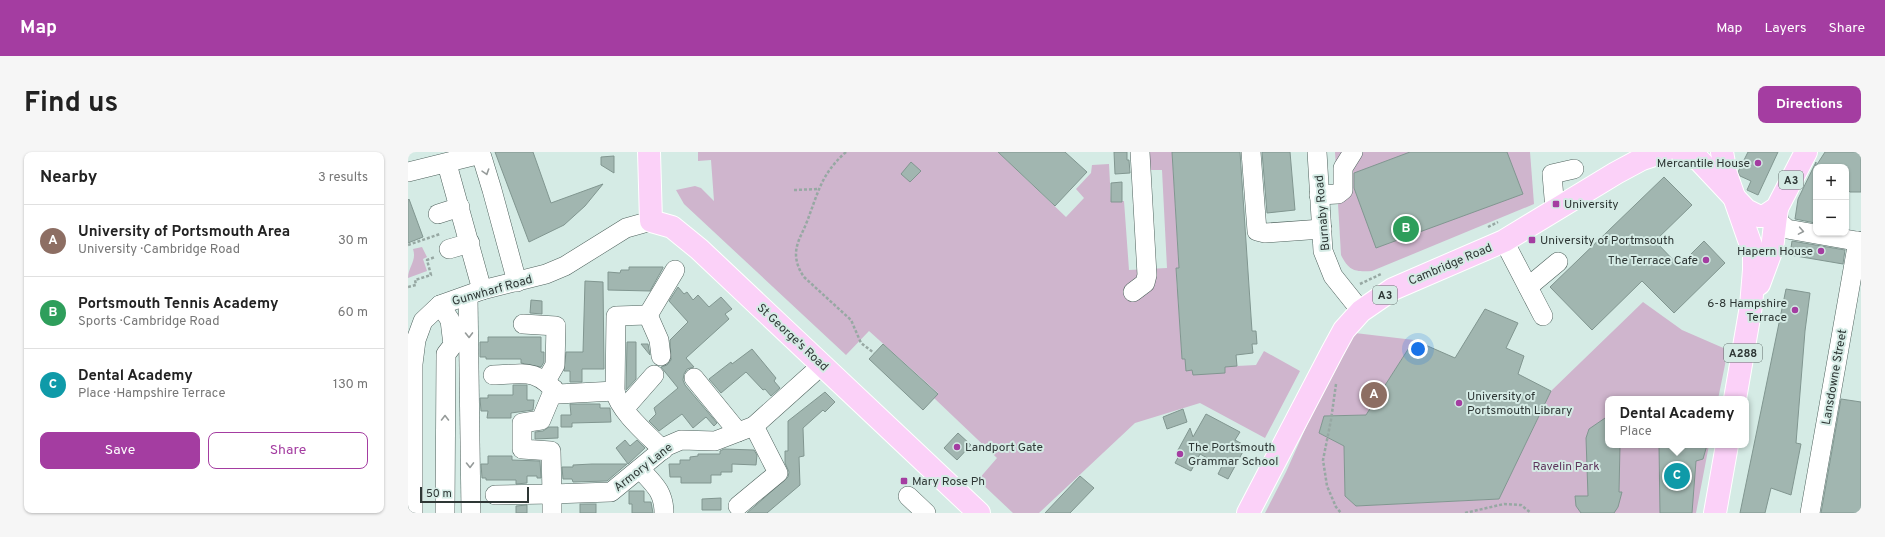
<!DOCTYPE html>
<html lang="en">
<head>
<meta charset="utf-8">
<style>
  body { margin:0; font-family:Overpass,sans-serif; background:#f6f6f6; color:#222 }
  .controls { position:absolute; right:12px; top:12px; display:grid; overflow:hidden; border-radius:8px; box-shadow:0 1px 3px #0004 }
  .controls button { width:36px; height:36px; display:grid; place-items:center; padding:0; border:0; border-bottom:1px solid #e0e0e0; background:#fff; color:#222; font:20px sans-serif }
  .scale { position:absolute; left:12px; bottom:10px; width:109px; box-sizing:border-box; padding-left:4px; border:2px solid #2e3735; border-top:0; font-size:11px; line-height:14px; white-space:nowrap; color:#2e3735; -webkit-text-stroke:3px #d5ebe5; paint-order:stroke }
  .you { position:absolute; left:1010px; top:197px; width:14px; height:14px; margin:-10px; border:3px solid #fff; border-radius:50%; background:#1a73e8; box-shadow:0 0 0 6px #1a73e833 }
  .badge { display:grid; place-items:center; width:26px; height:26px; border-radius:50%; background:#a43da1; color:#fff; font-size:13px; font-weight:700 }
  .pin { position:absolute; translate:-50% -50%; border:2px solid #fff; box-shadow:0 1px 4px #0006 }
  .popup { position:absolute; left:1197px; top:244px; width:144px; height:52px; box-sizing:border-box; display:grid; place-content:center; border-radius:8px; background:#fff; filter:drop-shadow(0 1px 3px #0005); font-size:13px; white-space:nowrap; color:#767676 }
  .popup b { font-size:15px; color:#222 }
  .popup::after { content:''; position:absolute; left:50%; top:100%; margin-left:-8px; border:8px solid transparent; border-top-color:#fff }
  .list { margin:0; padding:0; list-style:none }
  h2 { display:flex; justify-content:space-between; align-items:center; height:52px; margin:0; padding:0 16px; font-size:17px }
  h2 small { font-size:13px; font-weight:400; color:#767676 }
  .list li { display:grid; grid-template-columns:26px 1fr auto; gap:12px; align-items:center; box-sizing:border-box; height:72px; padding:0 16px; border-top:1px solid #e0e0e0 }
  .list b { display:block; font-size:15px; white-space:nowrap }
  .list p { margin:0; font-size:13px; white-space:nowrap; color:#767676 }
  .list em { font-size:13px; font-style:normal; color:#767676 }
  .actions { display:flex; gap:8px; padding:12px 16px }
  .actions a { flex:1; padding:9px 0; border:1px solid #a43da1; border-radius:8px; text-align:center; font-size:14px; color:#a43da1 }
  .actions .main { background:#a43da1; color:#fff }
  .map { position:relative; flex:none; width:1453px; height:361px; overflow:hidden; border-radius:8px }
  header { display:flex; align-items:center; gap:24px; box-sizing:border-box; height:56px; padding:0 20px; background:#a43da1; color:#fff }
  header strong { font-size:19px }
  nav { display:flex; gap:22px; margin-inline-start:auto; font-size:14px }
  .intro { display:flex; align-items:center; justify-content:space-between; box-sizing:border-box; height:96px; padding:0 24px }
  h1 { margin:0; font-size:28px }
  .button { padding:10px 18px; border-radius:8px; background:#a43da1; color:#fff; font-size:14px; font-weight:700 }
  main { display:flex; gap:24px; padding:0 24px }
  aside { flex:1; background:#fff; border-radius:8px; box-shadow:0 1px 3px #0004 }
  .map>svg:first-child { display:block }
  .green { fill:#cfb5cd }
  .building { fill:#a1b6b0; stroke:#819690 }
  .lines { fill:none; stroke-linecap:round; stroke-linejoin:round }
  .minor-casing { stroke:#4f625d; stroke-width:20 }
  .major-casing { stroke:#fff; stroke-width:24 }
  .path { stroke:#97a8a3; stroke-width:2.5; stroke-dasharray:3 2; stroke-linecap:butt }
  .minor { stroke:#fff; stroke-width:19 }
  .major { stroke:#fbd1f8; stroke-width:22 }
  .oneway { stroke:#969b9a }
  .poi-dot { fill:#a43da1; stroke:#d5ebe5; stroke-width:1.5 }
  .labels { text-anchor:middle; stroke-width:4; stroke-linejoin:round; paint-order:stroke }
  .shield { fill:#d5ebe5; stroke:#606d6a; stroke-width:1 }
  .shield-label { font-size:11px; font-weight:bold; fill:#2e3735 }
  .poi-label { font-size:12px; fill:#2e3735; stroke:#d5ebe5; text-anchor:start }
  .street-label { font-size:12px; fill:#2e3735; stroke:#d5ebe5 }
  .park-label { font-size:12px; fill:#5e355c; stroke:#d5ebe5 }
</style>
</head>
<body>
<header>
<strong>Map</strong>
<nav><a>Map</a><a>Layers</a><a>Share</a></nav>
</header>
<div class="intro"><h1>Find us</h1><a class="button">Directions</a></div>
<main>
<aside>
<h2>Nearby<small>3 results</small></h2>
<ul class="list">
<li><span class="badge" style="background:#8d6e63">A</span><div><b>University of Portsmouth Area</b><p>University · Cambridge Road</p></div><em>30 m</em></li>
<li><span class="badge" style="background:#2e9e5b">B</span><div><b>Portsmouth Tennis Academy</b><p>Sports · Cambridge Road</p></div><em>60 m</em></li>
<li><span class="badge" style="background:#0f9aa8">C</span><div><b>Dental Academy</b><p>Place · Hampshire Terrace</p></div><em>130 m</em></li>
</ul>
<div class="actions"><a class="main">Save</a><a>Share</a></div>
</aside>
<div class="map">
<svg width="1453" height="361" viewBox="0 0 1453 361">
  <rect width="100%" height="100%" fill="#d5ebe5"/>
  <!-- green -->
  <g class="green">
    <path d="M290,0H590L658,65L676,46L668,37L683,21L684,13L701,12L703,50L716,49L721,118L759,116L754,18H739L738,0H764L771,116H768L769,137H772L770,147L774,207L828,203L829,214L848,213L856,199L892,219L857,286L792,251L727,271L631,361H605L570,328L589,306L526,246L530,241L461,179L438,203L276,52L268,38L287,34L293,36L306,49L303,8L290,9Z"/>
    <path d="M927,0H1122L1126,52L964,119C947,120 941,119 933,103Z"/>
    <path d="M14,95L19,105L15,107L19,119L0,126C0,115 9,109 5,97Z"/>
    <path d="M1235,150L1274,178L1320,198L1310,247H1200V293H1301L1288,361H857L878,320L899,273L947,181L1006,188L958,263L916,264L911,281L936,294L937,344L948,354L1091,347L1143,239Z"/>
  </g>
  <!-- building -->
  <g class="building">
    <path d="M87,0H125L143,51L195,32L177,54L156,73L121,90Z"/>
    <path d="M590,0H657L679,20L647,54Z"/>
    <path d="M706,0H719V8H721L722,21L707,22Z"/>
    <path d="M764,0H832L844,179H848L849,192H844L845,201L828,203L829,214L817,215V221L785,223L784,218L778,219L777,207H774L768,116H771Z"/>
    <path d="M854,0H882L887,58L859,61Z"/>
    <path d="M1002,0H1099L1115,42L968,96L946,36V21Z"/>
    <path d="M1340,0H1370L1350,43L1339,38L1343,29L1332,24L1330,20Z"/>
    <path d="M1417,0H1453V40H1442L1438,37V15H1408L1407,71L1387,67L1390,47L1408,10V14Z"/>
    <path d="M206,4V21L193,13V5Z"/>
    <path d="M503,10L513,19L502,30L493,22Z"/>
    <path d="M1256,25L1284,53L1247,89L1271,114L1296,89L1317,111L1266,161L1234,129L1184,178L1142,135Z"/>
    <path d="M714,30V50H703V31Z"/>
    <path d="M1,47L15,85L0,91V48Z"/>
    <path d="M1384,89L1437,98L1435,112L1382,103Z"/>
    <path d="M221,115H255V116L242,139L200,138V120L212,121L213,118H221Z"/>
    <path d="M177,129L195,130L196,217H174V230H162V219H156L158,200H175Z"/>
    <path d="M270,135L276,142L279,140L285,148L290,143L301,155L313,145L324,157L317,162L321,167L278,206L286,215L279,217L276,222L275,228L277,233L309,271L306,274L298,265L285,276L274,262L251,279L241,269L248,262L246,256L270,236L253,215L259,213L263,208L262,188L280,170L261,149Z"/>
    <path d="M1378,137L1402,141L1397,179L1388,291L1393,292L1383,343L1363,336L1357,361H1332Z"/>
    <path d="M123,148L134,149V162L122,161Z"/>
    <path d="M1077,157L1110,171L1098,196L1116,204L1110,222L1143,239L1091,347L948,354L937,344L936,294L911,281L916,264L958,263L1006,188L1047,206Z"/>
    <path d="M80,185H133V200H136V210L133,215L113,211V207H78V205H72V190H80Z"/>
    <path d="M219,190H228V227L218,238Z"/>
    <path d="M233,192H240L242,203Z"/>
    <path d="M475,192L530,242L515,258L461,207Z"/>
    <path d="M344,197L368,226L366,229L372,236L363,244L357,237L355,238L338,220L313,241L301,227L323,210L324,212Z"/>
    <path d="M105,233H119V248H126L125,258L103,261V266H79L80,259H73L72,246H80V243H105Z"/>
    <path d="M417,240L427,250L417,260L415,258L395,276L396,304L391,305L392,333L359,361H339L380,325L381,320L377,311V299H380V269Z"/>
    <path d="M1433,247L1453,250V361H1413Z"/>
    <path d="M162,252H192V256H202L203,270L164,271V275H153V263H163Z"/>
    <path d="M775,257L779,270L759,277L755,265Z"/>
    <path d="M798,262L832,280L827,288L838,294L820,327L810,322L814,314L792,302L783,319L767,311L773,300L770,298L782,276L785,285Z"/>
    <path d="M1200,264V293H1212L1211,340H1214L1210,355L1206,361H1173L1168,354L1167,344H1180L1178,286L1181,277Z"/>
    <path d="M141,275H150V286L127,287V280L135,279Z"/>
    <path d="M550,281L563,293L549,308L536,296Z"/>
    <path d="M217,288L222,294L229,288L237,296L220,312L208,296Z"/>
    <path d="M1251,293H1299L1295,307L1288,309L1284,361H1252Z"/>
    <path d="M316,297L346,298L349,303L348,313L324,312V320H313V323H303V331H273V325H262L261,312H272V308H282V305L290,304V302H312V299Z"/>
    <path d="M80,304H104V308L132,309L133,326H129V324H119V331L108,332V328H78V326H74L73,312H80Z"/>
    <path d="M184,312H219L199,329L165,330L164,327H155L154,315H165V313Z"/>
    <path d="M672,324L686,336L662,361H637Z"/>
    <path d="M221,339H236V350H243L245,361H224V352H221Z"/>
    <path d="M313,346V358H294V347Z"/>
    <rect x="172" y="352" width="16" height="9"/>
    <path d="M119,353V361H108V354Z"/>
  </g>
  <g class="lines">
    <defs>
      <g id="minor">
        <path d="M843,0L849,79L857,81L914,77"/>
        <path d="M909,0L915,99L925,124L953,159"/>
        <path d="M39,12L74,138"/>
        <path d="M0,20L73,2L84,38L109,130"/>
        <path d="M911,43L930,42L935,38V16L945,0"/>
        <path d="M1369,56L1371,70L1379,77L1453,90"/>
        <path d="M1147,58L1144,22L1166,17"/>
        <path d="M30,62L52,55"/>
        <path d="M1096,89L1135,164"/>
        <path d="M41,97L62,91"/>
        <path d="M1120,135L1150,110"/>
        <path d="M725,140L737,131L739,123L732,0"/>
        <path d="M60,144L63,361"/>
        <path d="M32,153L42,168L45,193L38,202L37,361"/>
        <path d="M240,163L208,164L207,239C211,259 240,283 255,298"/>
        <path d="M240,163L267,118"/>
        <path d="M240,163L251,188L253,204"/>
        <path d="M115,172L148,174L147,213L138,229"/>
        <path d="M85,223C118,222 127,216 150,242L207,239"/>
        <path d="M286,226L330,280"/>
        <path d="M217,256L246,223"/>
        <path d="M232,317C246,332 256,340 256,361"/>
        <path d="M87,343L144,342L143,299L114,297V271L133,268L146,237"/>
        <path d="M500,344L518,361"/>
        <path d="M330,354L370,321L346,274"/>
        <path d="M5,361V212L8,188L15,169L32,153L74,138L138,122L157,114L218,76L243,69"/>
        <path d="M144,361V342L203,340L259,294L273,288L307,289L346,274L414,213"/>
        <path d="M1402,361L1450,89"/>
      </g>
      <g id="major">
        <path d="M241,0L243,69L264,75L291,97L571,361"/>
        <path d="M1273,0L1291,8L1338,58L1350,64H1357L1369,56L1398,0"/>
        <path d="M1314,0L1318,22L1346,102V118L1343,154L1327,247"/>
        <path d="M1351,132L1364,97L1369,56"/>
        <path d="M840,361L924,200L936,178L953,159L985,137L1096,89L1208,21L1234,7L1255,0"/>
        <path d="M1307,361L1319,293"/>
      </g>
    </defs>
    <!-- minor casing -->
    <use href="#minor" class="minor-casing"/>
    <!-- major casing -->
    <use href="#major" class="major-casing"/>
    <!-- path -->
    <g class="path">
      <path d="M438,0C412,23 410,42 398,72C394,82 388,91 388,102C388,110 391,118 396,125L443,168L453,191L466,201"/>
      <path d="M386,38L411,37"/>
      <path d="M1080,75L1090,70"/>
      <path d="M0,93L32,82"/>
      <path d="M952,132L973,122"/>
      <path d="M0,135L8,133L7,128L23,123L19,108L27,105"/>
      <path d="M928,232L923,268L915,308L919,334L928,355L933,361"/>
      <path d="M1057,361L1096,352L1113,353L1123,361"/>
    </g>
    <!-- minor -->
    <use href="#minor" class="minor"/>
    <!-- major -->
    <use href="#major" class="major"/>
  </g>
  <!-- one-way arrows -->
  <defs><path id="oneway-chevron" d="M-2-3.5L2.5 0L-2 3.5" fill="none" stroke-width="1.6" stroke-linecap="round" stroke-linejoin="round"/></defs>
  <g class="oneway">
    <use href="#oneway-chevron" transform="translate(78 20) rotate(72)"/>
    <use href="#oneway-chevron" transform="translate(1393 79) rotate(10)"/>
    <use href="#oneway-chevron" transform="translate(61 183) rotate(89)"/>
    <use href="#oneway-chevron" transform="translate(37 266) rotate(-90)"/>
    <use href="#oneway-chevron" transform="translate(62 313) rotate(89)"/>
  </g>
  <!-- markers -->
  <g class="poi-dot">
    <circle cx="1350" cy="11" r="4"/>
    <rect x="1144" y="48" width="8" height="8" rx="2"/>
    <rect x="1120" y="84" width="8" height="8" rx="2"/>
    <circle cx="1413" cy="99" r="4"/>
    <circle cx="1298" cy="108" r="4"/>
    <circle cx="1387" cy="158" r="4"/>
    <circle cx="1051" cy="251" r="4"/>
    <circle cx="549" cy="295" r="4"/>
    <circle cx="772" cy="302" r="4"/>
    <rect x="492" y="325" width="8" height="8" rx="2"/>
  </g>
  <g class="labels">
    <!-- shield labels -->
    <g class="shield">
      <rect x="1371" y="19" width="24" height="18" rx="3"/>
      <rect x="965" y="134" width="24" height="18" rx="3"/>
      <rect x="1316" y="192" width="38" height="18" rx="3"/>
    </g>
    <g class="shield-label">
      <text x="1383" y="32">A3</text>
      <text x="977" y="147">A3</text>
      <text x="1335" y="205">A288</text>
    </g>
    <!-- poi labels -->
    <g class="poi-label">
      <text x="1342" y="15" text-anchor="end">Mercantile House</text>
      <text x="1156" y="56">University</text>
      <text x="1132" y="92">University of Portmsouth</text>
      <text x="1405" y="103" text-anchor="end">Hapern House</text>
      <text x="1290" y="112" text-anchor="end">The Terrace Cafe</text>
      <text x="1379" y="155" text-anchor="end">6-8 Hampshire<tspan x="1379" dy="14">Terrace</tspan></text>
      <text x="1059" y="248">University of<tspan x="1059" dy="14">Portsmouth Library</tspan></text>
      <text x="557" y="299">Landport Gate</text>
      <text x="780" y="299">The Portsmouth<tspan x="780" dy="14">Grammar School</tspan></text>
      <text x="504" y="333">Mary Rose Ph</text>
    </g>
    <!-- street labels -->
    <g class="street-label">
      <text transform="translate(914 61) rotate(-95)" y="4">Burnaby Road</text>
      <text transform="translate(1042 112) rotate(-23)" y="4">Cambridge Road</text>
      <text transform="translate(84 138) rotate(-16)" y="4">Gunwharf Road</text>
      <text transform="translate(385 185) rotate(43)" y="4">St George's Road</text>
      <text transform="translate(1426 225) rotate(-80)" y="4">Lansdowne Street</text>
      <text transform="translate(235 315) rotate(-38)" y="4">Armory Lane</text>
    </g>
    <!-- park labels -->
    <g class="park-label">
      <text x="1158" y="318">Ravelin Park</text>
    </g>
  </g>
</svg>
<div class="controls">
<button>+</button>
<button>−</button>
</div>
<div class="scale">50 m</div>
<div class="you"></div>
<div class="pin badge" style="left:966px;top:243px;background:#8d6e63">A</div>
<div class="pin badge" style="left:998px;top:77px;background:#2e9e5b">B</div>
<div class="pin badge" style="left:1269px;top:324px;background:#0f9aa8">C</div>
<div class="popup"><b>Dental Academy</b>Place</div>
</div>
</main>
</body>
</html>
